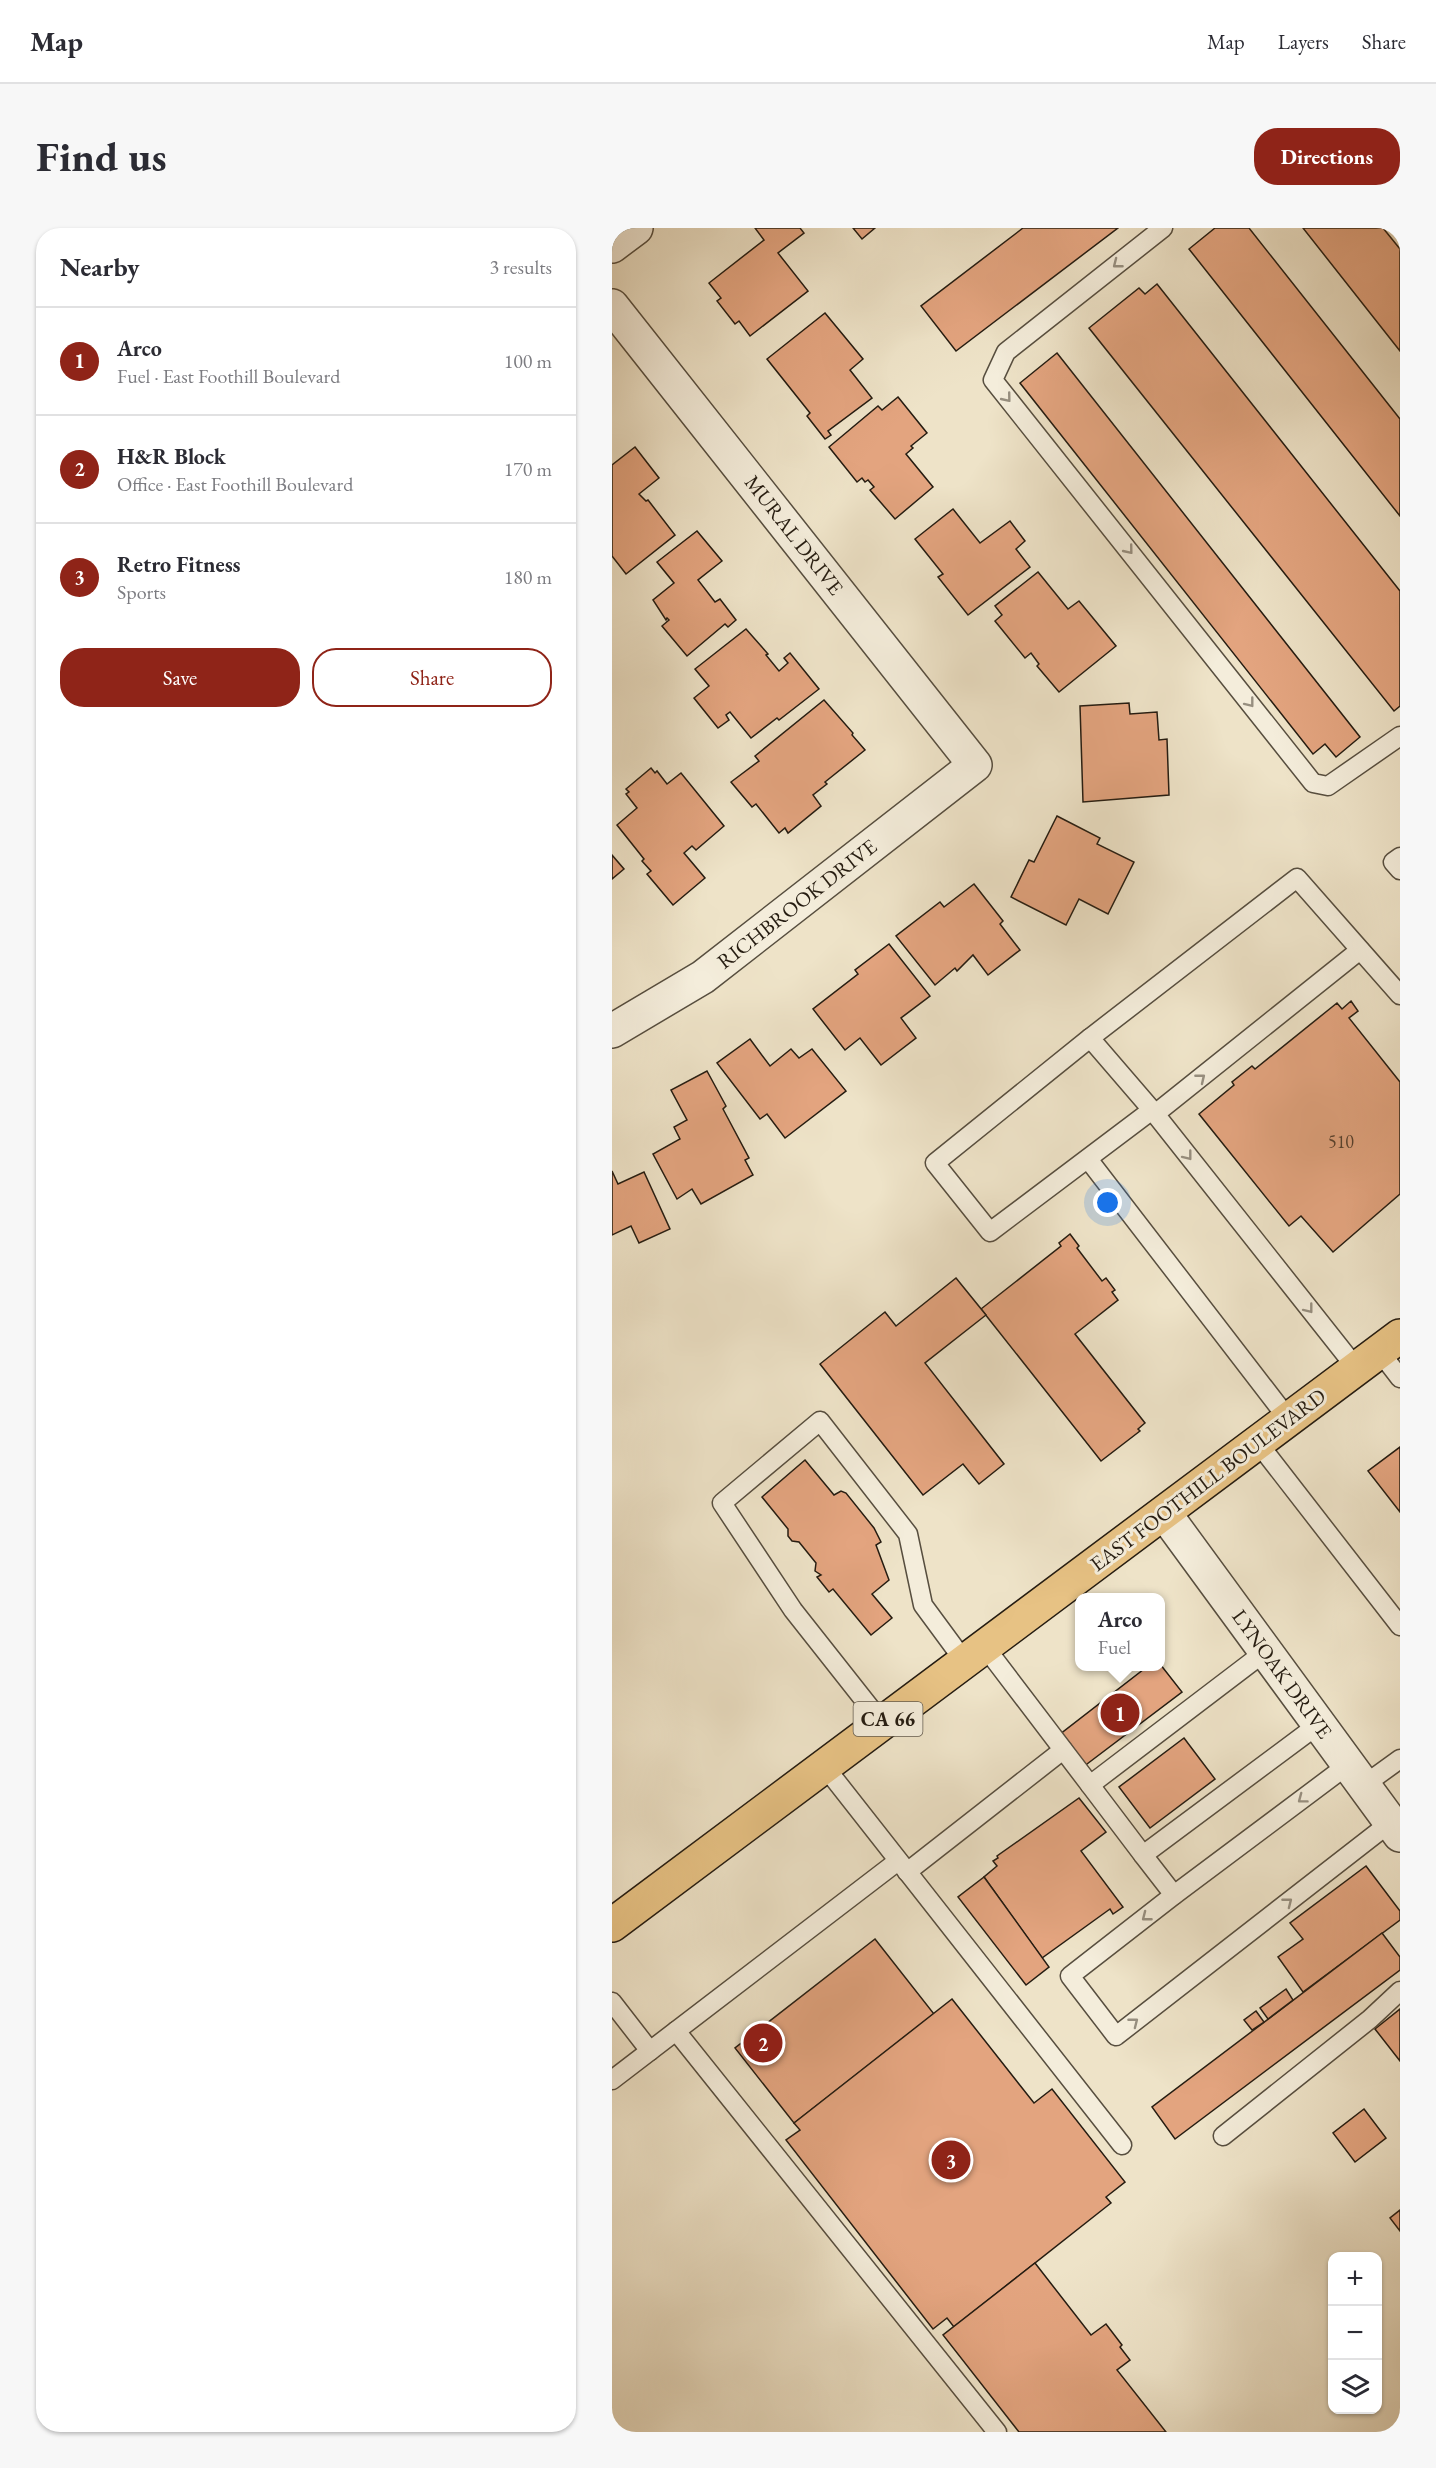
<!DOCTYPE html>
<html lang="en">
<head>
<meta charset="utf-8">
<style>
  body { margin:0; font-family:"EB Garamond",serif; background:#f7f7f7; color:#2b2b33 }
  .controls { position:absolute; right:18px; bottom:18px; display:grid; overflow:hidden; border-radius:12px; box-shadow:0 2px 4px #0004 }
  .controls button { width:54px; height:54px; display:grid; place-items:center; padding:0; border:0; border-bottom:2px solid #e1e1e2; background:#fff; color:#2b2b33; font:30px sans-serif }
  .you { position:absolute; left:496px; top:975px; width:21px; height:21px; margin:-15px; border:4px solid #fff; border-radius:50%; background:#1a73e8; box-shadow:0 0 0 9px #1a73e833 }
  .badge { display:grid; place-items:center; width:39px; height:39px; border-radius:50%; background:#8f2418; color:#fff; font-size:20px; font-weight:700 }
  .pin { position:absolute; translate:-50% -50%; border:3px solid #fff; box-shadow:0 2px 6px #0006 }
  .popup { position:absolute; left:463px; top:1365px; width:90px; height:78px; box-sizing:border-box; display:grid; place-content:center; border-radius:12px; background:#fff; filter:drop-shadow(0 2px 4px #0005); font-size:20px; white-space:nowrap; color:#7c7c81 }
  .popup b { font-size:22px; color:#2b2b33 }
  .popup::after { content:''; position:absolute; left:50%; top:100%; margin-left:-12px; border:12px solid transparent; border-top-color:#fff }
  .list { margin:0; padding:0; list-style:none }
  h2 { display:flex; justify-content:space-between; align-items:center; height:78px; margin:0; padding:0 24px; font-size:26px }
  h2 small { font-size:20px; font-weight:400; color:#7c7c81 }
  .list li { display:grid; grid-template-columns:39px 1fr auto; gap:18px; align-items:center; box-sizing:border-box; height:108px; padding:0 24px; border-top:2px solid #e1e1e2 }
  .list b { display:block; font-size:22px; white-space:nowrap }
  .list p { margin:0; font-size:20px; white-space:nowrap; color:#7c7c81 }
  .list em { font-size:20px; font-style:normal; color:#7c7c81 }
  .actions { display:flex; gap:12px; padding:18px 24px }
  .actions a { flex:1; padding:14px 0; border:2px solid #8f2418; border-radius:24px; text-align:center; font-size:21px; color:#8f2418 }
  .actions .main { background:#8f2418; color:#fff }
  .icon { flex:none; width:33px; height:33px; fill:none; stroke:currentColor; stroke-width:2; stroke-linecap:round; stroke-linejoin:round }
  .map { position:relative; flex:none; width:788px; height:2204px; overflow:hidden; border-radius:24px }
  header { display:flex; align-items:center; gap:36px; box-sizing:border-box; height:84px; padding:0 30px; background:#fff; border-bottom:2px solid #e1e1e2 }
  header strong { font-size:28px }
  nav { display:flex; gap:33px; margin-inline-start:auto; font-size:21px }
  .intro { display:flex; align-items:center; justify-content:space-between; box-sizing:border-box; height:144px; padding:0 36px }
  h1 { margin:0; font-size:42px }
  .button { padding:15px 27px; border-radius:24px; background:#8f2418; color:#fff; font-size:21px; font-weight:700 }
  main { display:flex; gap:36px; padding:0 36px }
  aside { flex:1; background:#fff; border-radius:24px; box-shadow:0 2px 4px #0004 }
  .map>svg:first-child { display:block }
  .building { fill:#e3a47f; stroke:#251c11; stroke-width:1.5 }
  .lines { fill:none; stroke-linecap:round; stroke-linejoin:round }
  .lane-casing { stroke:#574e3f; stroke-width:21 }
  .street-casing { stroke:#574e3f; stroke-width:36 }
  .primary-casing { stroke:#251c11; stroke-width:36 }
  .lane { stroke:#f4eddb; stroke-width:18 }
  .street { stroke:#f4eddb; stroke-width:33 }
  .primary { stroke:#e7c284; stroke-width:33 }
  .oneway { stroke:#978f80 }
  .labels { text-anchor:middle; stroke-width:6; stroke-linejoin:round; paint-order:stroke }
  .number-label { font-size:18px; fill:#543e2c }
  .shield { fill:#f4eddb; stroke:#635b4e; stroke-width:1.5 }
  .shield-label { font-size:20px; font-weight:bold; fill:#251c11 }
  .street-label { font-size:21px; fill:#251c11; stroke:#f4eddb }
</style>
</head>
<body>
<header>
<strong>Map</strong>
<nav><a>Map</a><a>Layers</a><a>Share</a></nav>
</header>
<div class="intro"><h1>Find us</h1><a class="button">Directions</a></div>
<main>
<aside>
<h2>Nearby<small>3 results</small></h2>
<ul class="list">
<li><span class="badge">1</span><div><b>Arco</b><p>Fuel · East Foothill Boulevard</p></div><em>100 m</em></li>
<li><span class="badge">2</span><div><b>H&amp;R Block</b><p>Office · East Foothill Boulevard</p></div><em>170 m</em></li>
<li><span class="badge">3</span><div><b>Retro Fitness</b><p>Sports</p></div><em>180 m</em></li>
</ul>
<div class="actions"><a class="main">Save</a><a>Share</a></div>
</aside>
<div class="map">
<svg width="788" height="2204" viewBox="0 0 788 2204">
  <rect width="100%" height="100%" fill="#eee3c8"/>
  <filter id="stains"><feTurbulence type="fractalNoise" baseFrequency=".00333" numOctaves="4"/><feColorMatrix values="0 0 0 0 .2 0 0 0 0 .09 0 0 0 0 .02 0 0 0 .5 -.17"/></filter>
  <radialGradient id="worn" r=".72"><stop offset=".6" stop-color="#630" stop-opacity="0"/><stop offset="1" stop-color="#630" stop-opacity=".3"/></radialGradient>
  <!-- building -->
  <g class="building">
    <path d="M143,0H188L192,5L166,25L196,63L138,108L127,93L123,96L105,73L109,70L97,55L152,12Z"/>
    <path d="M241,0H263L250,11Z"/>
    <path d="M411,0H506L344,123L309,78Z"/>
    <path d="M603,0H637L788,191V288L577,21Z"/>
    <path d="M691,0H771L788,21V123Z"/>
    <path d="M545,56L788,363V478L782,483L477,100L527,60L533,66Z"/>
    <path d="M213,85L251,131L238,142L260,170L216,203L219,207L213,211L195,188L198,185L155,131Z"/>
    <path d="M445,125L748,509L724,529L713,516L701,526L408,155Z"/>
    <path d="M286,169L315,205L299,218L301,220L294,226L321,259L283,291L258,262L262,259L256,252L253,254L250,250L245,254L217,219L266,178L270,182Z"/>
    <path d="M23,219L47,250L27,266L34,273L36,272L63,307L14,346L0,328V237Z"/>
    <path d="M341,281L368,315L398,293L413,313L404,321L418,339L356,387L326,349L331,346L303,311Z"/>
    <path d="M85,303L110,333L86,352L103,374L108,371L124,392L116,399L113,396L75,428L50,398L57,392L55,390L54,392L41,372L62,355L45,334Z"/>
    <path d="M426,344L456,381L467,373L504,418L447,464L425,438L427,436L419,425L413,430L383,393L390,387L383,378Z"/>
    <path d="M134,401L156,426L154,427L167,443L176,435L172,430L178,425L207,461L167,492L165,490L139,510L118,484L114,487L117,492L106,500L82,470L97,458L83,441Z"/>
    <path d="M212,472L241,505L240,507L253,522L213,554L215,556L201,567L209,578L176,605L173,600L167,605L144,576L140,579L119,554L147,533L143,528Z"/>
    <path d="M517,475L518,486L545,484L547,512L555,511L557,567L471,574L468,478Z"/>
    <path d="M39,540L43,545L45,543L55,556L69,545L112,598L84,622L80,618L72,625L93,650L61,677L35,646L39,643L30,633L32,631L5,597L25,580L14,566L17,564L14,561Z"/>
    <path d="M445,588L488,610L485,616L522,634L496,686L467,671L454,697L399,669L417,632L422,634Z"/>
    <path d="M0,627L12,641L0,651Z"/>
    <path d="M362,656L391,693L388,696L408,722L376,747L361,727L345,743L343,740L323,757L284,708L328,674L332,679Z"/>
    <path d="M277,716L318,768L289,790L304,810L269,837L248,810L233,822L201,781L246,746L243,742Z"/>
    <path d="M739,773L746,783L737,790L788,854V966L721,1024L689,988L677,998L587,886L622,857L620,854L640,838L643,841L725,775L730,781Z"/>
    <path d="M138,811L158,838L179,821L187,830L200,821L234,863L173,910L155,886L148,891L105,835Z"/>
    <path d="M95,843L114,878L111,881L137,930L133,932L141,947L89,976L80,961L65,971L41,926L68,911L62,899L75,892L59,862Z"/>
    <path d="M0,943L6,956L32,944L58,1001L27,1015L19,998L0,1007Z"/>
    <path d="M458,1006L467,1018L465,1020L490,1053L494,1050L503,1062L500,1064L506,1072L463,1106L533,1195L526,1201L528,1203L489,1233L369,1081L449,1018L447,1015Z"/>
    <path d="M344,1050L374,1087L313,1135L392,1236L367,1256L351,1236L311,1267L208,1136L273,1084L284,1098Z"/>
    <path d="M788,1219V1284L756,1243Z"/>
    <path d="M193,1232L222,1267L229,1263L234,1265L262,1300L269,1314L264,1317L277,1352L260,1366L280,1390L259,1407L221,1361L217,1364L205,1349L209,1347L203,1343L204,1335L187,1314L180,1313L176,1308V1301L150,1269Z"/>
    <path d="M548,1436L570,1464L471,1539L447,1507L536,1438H548Z"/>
    <path d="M572,1510L603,1551L538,1600L507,1559Z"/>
    <path d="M467,1570L494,1604L469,1623L511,1679L501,1686L498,1681L430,1730L372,1649L385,1638L381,1633L386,1630L385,1628Z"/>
    <path d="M754,1638L788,1683V1692L691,1764L666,1729L691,1711L678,1695Z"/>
    <path d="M372,1649L437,1739L414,1757L346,1669Z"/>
    <path d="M770,1705L788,1729V1742L563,1911L540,1879Z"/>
    <path d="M263,1711L322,1786L182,1895L123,1820Z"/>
    <path d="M674,1761L681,1772L656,1791L648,1780Z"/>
    <path d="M340,1771L422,1875L440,1861L513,1954L494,1969L499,1975L342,2099L335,2090L321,2101L174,1912L188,1902L182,1895Z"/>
    <path d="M788,1781V1833L763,1801Z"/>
    <path d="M644,1783L652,1794L640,1802L632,1792Z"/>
    <path d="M752,1881L774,1910L743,1934L721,1905Z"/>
    <path d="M788,1982V2003L778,1990Z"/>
    <path d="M423,2035L479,2107L494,2096L510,2117L508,2119L518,2132L505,2142L554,2204H407L331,2107Z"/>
  </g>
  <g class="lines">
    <defs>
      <g id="lane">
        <path d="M551,0L394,124L381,152L701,555L716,558L788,508"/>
        <path d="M788,629L781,634L788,642"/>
        <path d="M478,810L323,935L378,1004L540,882"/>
        <path d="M543,886L748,722"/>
        <path d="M476,931L677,1192"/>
        <path d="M768,1124L788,1150"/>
        <path d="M745,1141L540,882L478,810L685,650L788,767"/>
        <path d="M646,1215L788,1398"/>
        <path d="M373,1419L478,1557L654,1423"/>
        <path d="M271,1496L181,1382L110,1275L208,1193L296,1306L311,1377L353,1434"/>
        <path d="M737,1536L562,1667L458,1748L504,1808L779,1594"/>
        <path d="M213,1539L510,1917"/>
        <path d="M478,1557L531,1627L707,1496"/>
        <path d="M752,1557L788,1531"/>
        <path d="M531,1627L562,1667"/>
        <path d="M295,1644L451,1522"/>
        <path d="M0,1774L38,1823"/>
        <path d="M64,1803L385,2204"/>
        <path d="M0,1852L286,1633"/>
        <path d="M611,1908L758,1791L788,1763"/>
      </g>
      <g id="street">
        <path d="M0,18L24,0"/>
        <path d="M0,78L363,537L91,749L0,803"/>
        <path d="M553,1286L788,1607"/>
      </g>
      <path id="primary" d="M0,1697L788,1108"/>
    </defs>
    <!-- lane casing -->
    <use href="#lane" class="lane-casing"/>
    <!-- street casing -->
    <use href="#street" class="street-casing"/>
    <!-- primary casing -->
    <use href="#primary" class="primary-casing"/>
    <!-- lane -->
    <use href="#lane" class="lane"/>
    <!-- street -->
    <use href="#street" class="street"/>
    <!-- primary -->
    <use href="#primary" class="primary"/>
  </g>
  <!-- one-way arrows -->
  <defs><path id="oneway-chevron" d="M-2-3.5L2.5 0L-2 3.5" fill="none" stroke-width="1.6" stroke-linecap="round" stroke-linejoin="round" transform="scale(1.5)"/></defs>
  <g class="oneway">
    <use href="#oneway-chevron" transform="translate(505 36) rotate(142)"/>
    <use href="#oneway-chevron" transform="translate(395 170) rotate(51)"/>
    <use href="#oneway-chevron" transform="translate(517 322) rotate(51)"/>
    <use href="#oneway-chevron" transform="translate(638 475) rotate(52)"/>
    <use href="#oneway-chevron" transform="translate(589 850) rotate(-39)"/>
    <use href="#oneway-chevron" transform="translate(576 928) rotate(52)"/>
    <use href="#oneway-chevron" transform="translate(697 1081) rotate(52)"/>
    <use href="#oneway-chevron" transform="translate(690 1571) rotate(143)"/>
    <use href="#oneway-chevron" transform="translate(676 1674) rotate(-38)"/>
    <use href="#oneway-chevron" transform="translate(534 1689) rotate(142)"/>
    <use href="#oneway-chevron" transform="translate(522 1794) rotate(-38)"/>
  </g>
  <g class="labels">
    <!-- number labels -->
    <g class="number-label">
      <text x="729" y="920">510</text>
    </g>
    <!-- shield labels -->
    <rect class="shield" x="241.5" y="1474" width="69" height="34" rx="4.5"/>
    <g class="shield-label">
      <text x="276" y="1498">CA 66</text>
    </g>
    <!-- street labels -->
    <g class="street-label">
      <text transform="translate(182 307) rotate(52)" y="7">MURAL DRIVE</text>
      <text transform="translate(185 676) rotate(-38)" y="7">RICHBROOK DRIVE</text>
      <text transform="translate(596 1252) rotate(-37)" y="7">EAST FOOTHILL BOULEVARD</text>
      <text transform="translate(670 1446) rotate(54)" y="7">LYNOAK DRIVE</text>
    </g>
  </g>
  <rect width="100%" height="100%" filter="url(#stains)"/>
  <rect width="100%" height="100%" fill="url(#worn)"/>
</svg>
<div class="controls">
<button>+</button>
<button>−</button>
<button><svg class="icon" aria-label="layers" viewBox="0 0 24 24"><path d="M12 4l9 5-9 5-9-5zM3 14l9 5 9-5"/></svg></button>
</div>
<div class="you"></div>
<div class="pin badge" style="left:508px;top:1485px">1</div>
<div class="popup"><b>Arco</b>Fuel</div>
<div class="pin badge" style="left:151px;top:1815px">2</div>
<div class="pin badge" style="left:339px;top:1932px">3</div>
</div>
</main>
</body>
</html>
